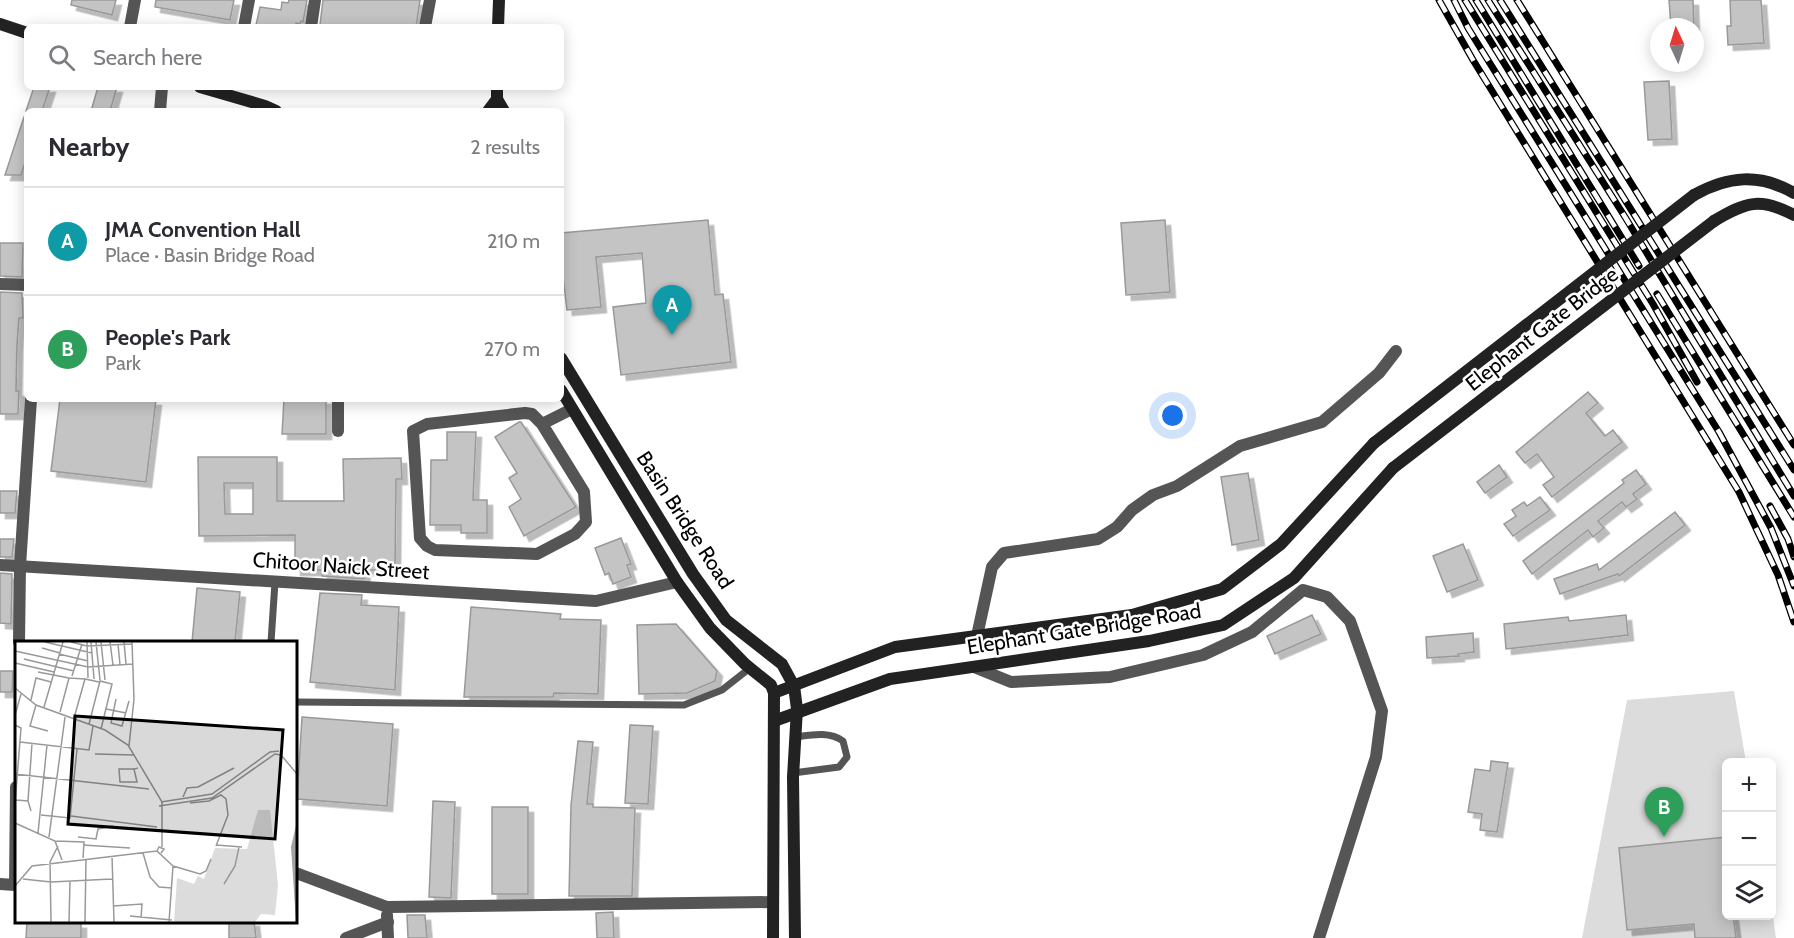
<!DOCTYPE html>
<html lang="en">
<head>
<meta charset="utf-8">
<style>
  body { margin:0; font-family:Cabin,sans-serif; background:#f7f7f7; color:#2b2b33 }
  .controls { position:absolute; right:18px; bottom:18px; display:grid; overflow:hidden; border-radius:9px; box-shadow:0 3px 15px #0003 }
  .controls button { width:54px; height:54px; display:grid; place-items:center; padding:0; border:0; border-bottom:2px solid #e1e1e2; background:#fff; color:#2b2b33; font:30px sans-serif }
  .compass { position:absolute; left:1650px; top:18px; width:54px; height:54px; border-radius:50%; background:#fff; box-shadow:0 3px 15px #0003; rotate:356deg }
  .you { position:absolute; left:1173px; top:416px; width:21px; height:21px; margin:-15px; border:4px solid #fff; border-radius:50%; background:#1a73e8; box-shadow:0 0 0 9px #1a73e833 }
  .badge { display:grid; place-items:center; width:39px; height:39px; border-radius:50%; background:#d93025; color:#fff; font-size:20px; font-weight:700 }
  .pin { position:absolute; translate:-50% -50px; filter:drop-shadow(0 2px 3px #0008) }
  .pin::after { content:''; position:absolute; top:32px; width:21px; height:18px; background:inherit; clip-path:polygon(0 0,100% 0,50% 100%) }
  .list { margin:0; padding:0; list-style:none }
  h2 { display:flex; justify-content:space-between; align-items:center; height:78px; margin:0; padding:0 24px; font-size:26px }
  h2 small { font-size:20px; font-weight:400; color:#7c7c81 }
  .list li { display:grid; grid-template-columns:39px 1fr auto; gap:18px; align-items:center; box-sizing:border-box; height:108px; padding:0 24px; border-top:2px solid #e1e1e2 }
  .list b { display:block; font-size:22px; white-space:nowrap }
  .list p { margin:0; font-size:20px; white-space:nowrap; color:#7c7c81 }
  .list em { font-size:20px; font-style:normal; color:#7c7c81 }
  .icon { flex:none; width:33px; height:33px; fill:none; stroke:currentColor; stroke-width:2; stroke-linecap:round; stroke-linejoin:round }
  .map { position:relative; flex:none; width:1794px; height:938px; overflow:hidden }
  .search { position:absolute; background:#fff; box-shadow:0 3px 15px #0003; left:24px; top:24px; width:540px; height:66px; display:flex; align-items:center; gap:15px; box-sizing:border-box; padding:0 21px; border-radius:9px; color:#7c7c81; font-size:22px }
  .panel { position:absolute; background:#fff; box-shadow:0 3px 15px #0003; left:24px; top:108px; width:540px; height:294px; border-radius:9px }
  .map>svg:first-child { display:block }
  .green { fill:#dcdcdc }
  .building { fill:#c4c4c4; stroke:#999; stroke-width:1.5; fill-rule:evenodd; filter:url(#shadow) }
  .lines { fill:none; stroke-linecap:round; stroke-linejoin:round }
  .lane { stroke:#555; stroke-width:7 }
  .street { stroke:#555; stroke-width:12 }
  .secondary { stroke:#222; stroke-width:12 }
  .rail-casing { stroke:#000; stroke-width:7 }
  .rail { stroke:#fff; stroke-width:4.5; stroke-dasharray:14; stroke-linecap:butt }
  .secondary-bridge { stroke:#222; stroke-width:12 }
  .labels { text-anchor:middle; stroke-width:5; stroke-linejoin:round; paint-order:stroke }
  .street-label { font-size:21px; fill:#000; stroke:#fff }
  .inset-road { fill:none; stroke:#999; stroke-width:1.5 }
  .view { fill:#000; fill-opacity:0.15; stroke:#000; stroke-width:3 }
  .inset-edge { fill:none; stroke:#000; stroke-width:3 }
</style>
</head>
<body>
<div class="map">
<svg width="1794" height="938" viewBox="0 0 1794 938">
  <defs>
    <filter id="shadow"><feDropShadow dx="5.5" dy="5.5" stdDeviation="0" flood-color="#0004"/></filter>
  </defs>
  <rect width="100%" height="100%" fill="#fff"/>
  <!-- green -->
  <path class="green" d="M1734,691L1746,762H1726V916H1772V911L1776,938H1582L1627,700Z"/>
  <!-- building -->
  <g class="building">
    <path d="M72,0H116L112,15L71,5Z"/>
    <path d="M156,0H234L230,20L155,7Z"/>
    <path d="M289,0H307L303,22L301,21L300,24L296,23L295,27L256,25L260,7L281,10L282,2L288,3Z"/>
    <path d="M323,0H420L416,27H327L320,25Z"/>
    <path d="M1669,0H1693L1694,27H1671Z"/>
    <path d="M1730,0H1761L1764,43L1728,45L1727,26H1731Z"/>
    <path d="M1669,81L1672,139L1648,140L1644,82Z"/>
    <path d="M34,87H50L42,111H26Z"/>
    <path d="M98,87H117L110,111H91Z"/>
    <path d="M24,117H27V157L21,175H5Z"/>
    <path d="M708,220L715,295L723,294L731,362L621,375L613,307L646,303L642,253L596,257L601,307L567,310L561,260V233Z"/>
    <path d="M1165,220L1170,292L1126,295L1121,223Z"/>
    <path d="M0,243H23L22,277L0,276Z"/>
    <path d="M0,292L22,293L23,318H19L17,345L16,391H19L18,414H0Z"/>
    <path d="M1588,392L1598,403L1586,413L1605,436L1613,430L1622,442L1552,497L1543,485L1554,477L1537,454L1525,463L1516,452Z"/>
    <path d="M60,399L156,400L146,482L51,471Z"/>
    <path d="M284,399H326V434H282Z"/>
    <path d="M519,422H521L576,507L524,536L509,507L521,499L509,478L517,473L495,437Z"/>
    <path d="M447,432H476L473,500H487V533H461V525H430L431,460H447Z"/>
    <path d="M198,457H277V501H344L343,459L401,458L402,479H396L395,570H365L364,579L322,576V570H295V535L199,536ZM224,483H253V514H225Z"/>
    <path d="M1499,465L1507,477L1485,493L1477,482Z"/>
    <path d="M1636,470L1646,484L1633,494L1637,499L1626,507L1622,502L1598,521L1604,528L1593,537L1588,530L1532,574L1523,561L1624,483L1622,480Z"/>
    <path d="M1248,473L1259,540L1232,545L1221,477Z"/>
    <path d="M0,491H17L15,513H0Z"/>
    <path d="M1540,497L1550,510L1513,536L1504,524L1516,516L1512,510L1524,502L1527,506Z"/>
    <path d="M1675,512L1685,525L1619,576L1618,574L1560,594L1554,579L1597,564L1599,570Z"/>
    <path d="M621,538L631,564L627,565L631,577L613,584L609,573L605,575L595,548Z"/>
    <path d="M0,539H14L12,557H0Z"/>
    <path d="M1463,544L1478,580L1447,592L1433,556Z"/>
    <path d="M0,573L12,574L11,624L0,623Z"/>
    <path d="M197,588L240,592L235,642H192Z"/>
    <path d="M320,593L362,595L361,605L399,607L395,690L310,682Z"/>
    <path d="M471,607L561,614L560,619L601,620L598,694L554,693L553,697H464Z"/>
    <path d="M1312,615L1321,634L1275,654L1267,636Z"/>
    <path d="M1626,615L1628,635L1506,649L1504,624L1568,617L1569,621Z"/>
    <path d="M676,624L717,671L715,681L687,693L639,694L637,625Z"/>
    <path d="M1473,633L1474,652L1458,654L1459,656L1427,658L1426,637Z"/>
    <path d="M0,671H13L12,692H0Z"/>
    <path d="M302,717L393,724L387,806L297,799Z"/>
    <path d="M630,725L653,726L648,804L625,803Z"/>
    <path d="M578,741L593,742L587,804H593V807L635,808L632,896H569L571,805Z"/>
    <path d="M1491,761L1508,763L1497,832L1480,830L1482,814L1468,812L1475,769L1490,771Z"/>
    <path d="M433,801L455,802L451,898L429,897Z"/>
    <rect x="492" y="807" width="36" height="87"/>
    <path d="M1726,837V915H1733L1736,938H1695L1694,924L1627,930L1619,848Z"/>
    <path d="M613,912L614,938H597L596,913Z"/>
    <path d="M407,915H425L427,938H408Z"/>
    <path d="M27,921L81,923V938H26Z"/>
    <path d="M229,921H254L256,938H229Z"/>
  </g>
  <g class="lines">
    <!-- lane -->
    <g class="lane">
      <path d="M271,642L275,582"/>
      <path d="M296,702L684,705L722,690L750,668"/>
      <path d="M793,773L839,767L847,757L843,741C829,731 811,735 795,737"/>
    </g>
    <!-- street -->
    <g class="street">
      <path d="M130,27L135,0"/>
      <path d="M244,27L249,0"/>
      <path d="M311,27L315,0"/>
      <path d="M425,27L430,0"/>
      <path d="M160,111L162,87"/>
      <path d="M0,284L27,285"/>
      <path d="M338,399V431"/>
      <path d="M542,424L532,414L525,413L427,424L413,431L420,538L427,546L435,550L537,554L575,534L586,522L584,492L542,424L572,409"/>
      <path d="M0,565L596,601L677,582"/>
      <path d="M977,636L992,567L1004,553L1098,539L1117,527L1132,510L1153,495L1177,486L1240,446L1322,422L1379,373L1396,351"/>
      <path d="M19,642L20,566L31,399"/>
      <path d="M974,667L1011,682L1110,677L1203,655L1252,632L1303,590L1327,597L1350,621L1382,711L1376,757L1319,938"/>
      <path d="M296,873L387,907L773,902"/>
      <path d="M0,884L15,885L16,787"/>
      <path d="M387,915L388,938"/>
      <path d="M346,938L388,922"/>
    </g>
    <!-- secondary -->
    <g class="secondary">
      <path d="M0,24L27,33"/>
      <path d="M498,27L499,0"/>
      <path d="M200,87L265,106L276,111"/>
      <path d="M497,87V99L504,111"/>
      <path d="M488,111L497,99"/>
      <path d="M1694,195C1728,176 1759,173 1794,193"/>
      <path d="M1714,221C1746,202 1760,197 1794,215"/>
      <path d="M561,358L693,574L726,620L782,664L794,686L797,709L793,777L795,938"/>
      <path d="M561,390L677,582L710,628L745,664L771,685L774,693L773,938"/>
      <path d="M774,693L895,647L1132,615L1222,589L1281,544L1374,443"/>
      <path d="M774,721L890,679L1149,641L1223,625L1294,578L1393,468"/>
    </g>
    <defs>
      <g id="rail">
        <path d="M1439,0L1473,60L1739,492L1778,575L1794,622"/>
        <path d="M1454,0L1468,28L1719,432L1771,528L1794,586"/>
        <path d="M1465,0L1653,304L1697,382"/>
        <path d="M1476,0L1639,266"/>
        <path d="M1488,0L1625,217L1794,496"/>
        <path d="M1500,0L1794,470"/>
        <path d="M1517,0L1794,445"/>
        <path d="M1657,294L1794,517"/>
        <path d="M1770,506L1788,539L1794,557"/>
      </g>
    </defs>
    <!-- rail casing -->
    <use href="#rail" class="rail-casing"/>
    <!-- rail -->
    <use href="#rail" class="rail"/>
    <!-- secondary-bridge -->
    <g class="secondary-bridge">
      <path d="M1374,443L1694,195"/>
      <path d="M1393,468L1714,221"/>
    </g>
  </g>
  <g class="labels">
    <!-- street labels -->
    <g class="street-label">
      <text transform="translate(1542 329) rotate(-38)" y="7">Elephant Gate Bridge</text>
      <text transform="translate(685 520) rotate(57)" y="7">Basin Bridge Road</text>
      <text transform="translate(341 566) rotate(4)" y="7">Chitoor Naick Street</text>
      <text transform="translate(1084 629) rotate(-9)" y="7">Elephant Gate Bridge Road</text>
    </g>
  </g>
  <!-- overview -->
  <g transform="translate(15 641)">
    <rect width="282" height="282" fill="#fff"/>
    <path d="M243,169H255L263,244L260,274L246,273L240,281H159L162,237L179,243L183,235L189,238L200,207L232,208Z" fill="#dcdcdc"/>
    <path d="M282,180V281H281L276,206Z" fill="#a3a3a3"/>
    <path class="inset-road" d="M30,1L77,12M56,1L72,5L117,3M72,1L73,37M76,1L79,38M81,1L85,39M86,1L90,39M95,1L98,24M109,1L111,23M103,3L105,24M27,7L45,12M0,10L73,26L118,23M44,13L73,20M9,18L59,30M0,22L39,31M23,31L54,37M57,35L67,3M0,47L21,64L90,89L113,104L147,161V206M101,58L96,82L107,85L114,60M16,59L21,37L36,41M21,64L15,85L33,90M29,66L48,1M91,68L111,72M45,71L54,37L70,38M0,74L6,53M59,77L70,38L84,41M74,83L85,40L97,43L86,88M0,84L6,87L0,163M5,101L74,109L78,85M114,105L119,58L117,1M80,113L119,114M119,128H104L105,141H122L119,128L123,127M0,133L134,148M168,156L172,147L183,146L219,127M1,159L13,160L16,170M13,160L17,102M146,161L197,153L255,111L264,110M175,162L194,160L206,154L211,158L213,174L201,205M144,165L197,157L260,113L266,114L282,133M26,174L55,177L62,108M56,175L142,186M0,182L40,200L47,219M23,192L32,104M34,196L50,76M63,196L81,198L83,188L98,185M40,200L69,201L68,217M68,204L115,207M201,204L227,206M128,212L135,236L144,246L157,247M146,212L149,208L144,206L142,210L158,225L154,281M97,215L99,281M158,225L185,233L191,230L196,218M8,238L36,241L97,238M209,243L220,225L224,206M0,245L17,225L142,210M98,265L127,263L126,277M115,275L157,279M36,281L35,221L43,205M54,281L55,240M70,281L71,218"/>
    <path class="view" d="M60,75L268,89L260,198L53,183Z"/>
    <rect width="282" height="282" class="inset-edge"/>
  </g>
</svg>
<div class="controls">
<button>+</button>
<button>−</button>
<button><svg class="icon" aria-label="layers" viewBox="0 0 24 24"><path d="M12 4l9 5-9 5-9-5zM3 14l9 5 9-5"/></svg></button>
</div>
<svg class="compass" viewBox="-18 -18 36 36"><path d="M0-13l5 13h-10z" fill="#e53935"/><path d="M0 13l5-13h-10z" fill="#7c7c81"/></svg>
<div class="you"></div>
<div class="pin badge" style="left:672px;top:335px;background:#0f9aa8">A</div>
<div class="pin badge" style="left:1664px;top:837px;background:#2e9e5b">B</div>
<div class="search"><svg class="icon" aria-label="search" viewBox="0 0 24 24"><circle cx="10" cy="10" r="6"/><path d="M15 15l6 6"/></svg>Search here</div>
<section class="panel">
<h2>Nearby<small>2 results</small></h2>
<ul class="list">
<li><span class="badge" style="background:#0f9aa8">A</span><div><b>JMA Convention Hall</b><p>Place · Basin Bridge Road</p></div><em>210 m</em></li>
<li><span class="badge" style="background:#2e9e5b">B</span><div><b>People's Park</b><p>Park</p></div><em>270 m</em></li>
</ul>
</section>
</div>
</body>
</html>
